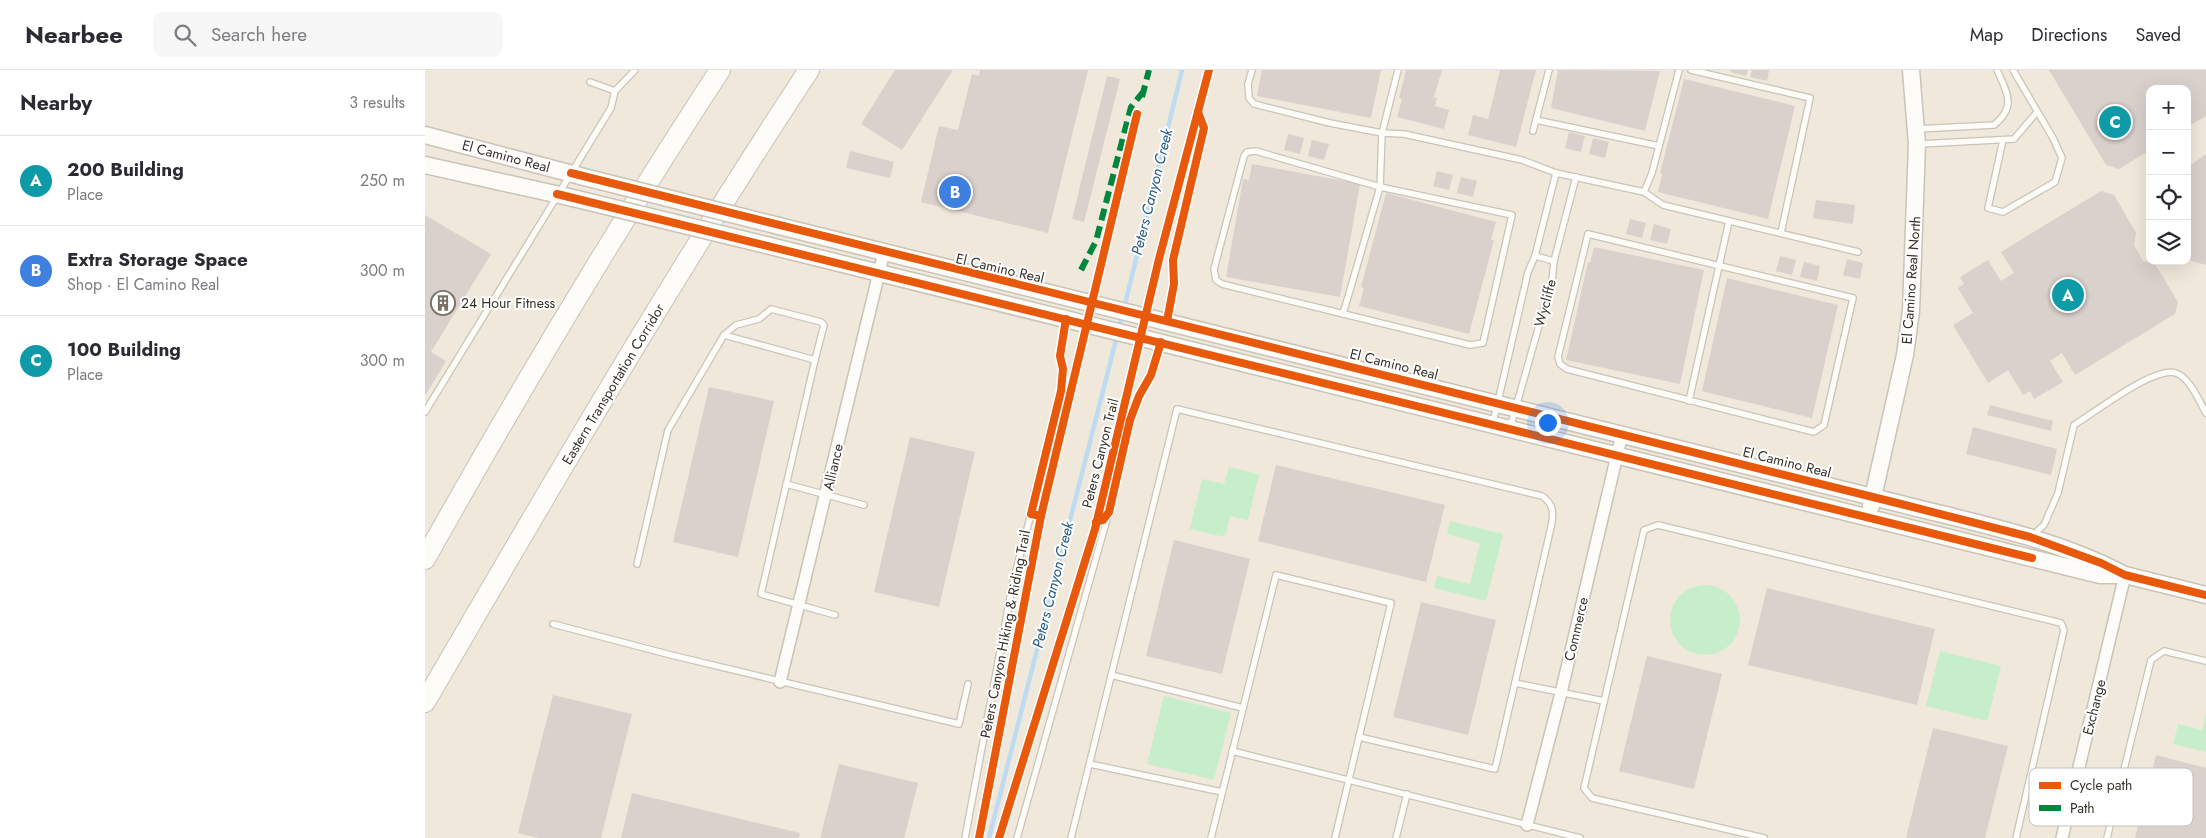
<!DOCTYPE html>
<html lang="en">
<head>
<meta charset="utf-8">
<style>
  body { margin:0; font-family:Jost,sans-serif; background:#f7f7f7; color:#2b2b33 }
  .controls { position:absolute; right:15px; top:15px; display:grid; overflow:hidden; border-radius:10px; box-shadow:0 5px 20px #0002 }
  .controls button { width:45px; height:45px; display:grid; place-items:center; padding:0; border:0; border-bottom:1px solid #e1e1e2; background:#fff; color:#2b2b33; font:25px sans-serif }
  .you { position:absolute; left:1122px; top:352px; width:18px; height:18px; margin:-12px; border:4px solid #fff; border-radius:50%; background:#1a73e8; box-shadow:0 0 0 8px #1a73e833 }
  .badge { display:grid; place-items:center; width:32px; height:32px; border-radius:50%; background:#777166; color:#fff; font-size:16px; font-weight:700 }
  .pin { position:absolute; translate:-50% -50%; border:2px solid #fff; box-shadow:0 1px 5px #0006 }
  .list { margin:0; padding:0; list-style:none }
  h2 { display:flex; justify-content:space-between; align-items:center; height:65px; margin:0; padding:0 20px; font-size:21px }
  h2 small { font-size:16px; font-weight:400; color:#7c7c81 }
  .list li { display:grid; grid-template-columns:32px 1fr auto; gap:15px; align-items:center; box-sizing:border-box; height:90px; padding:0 20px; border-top:1px solid #e1e1e2 }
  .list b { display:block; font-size:19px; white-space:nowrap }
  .list p { margin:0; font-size:16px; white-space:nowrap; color:#7c7c81 }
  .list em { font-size:16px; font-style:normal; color:#7c7c81 }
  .icon { flex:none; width:28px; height:28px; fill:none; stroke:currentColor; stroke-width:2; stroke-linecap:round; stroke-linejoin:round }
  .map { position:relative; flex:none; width:1781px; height:768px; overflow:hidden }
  header { display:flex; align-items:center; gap:30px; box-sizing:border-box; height:70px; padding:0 25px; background:#fff; border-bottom:1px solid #e1e1e2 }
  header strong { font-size:24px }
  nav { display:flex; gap:28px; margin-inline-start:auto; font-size:18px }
  .search { width:350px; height:45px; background:#f7f7f7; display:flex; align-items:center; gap:12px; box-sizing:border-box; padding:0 18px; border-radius:10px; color:#7c7c81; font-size:19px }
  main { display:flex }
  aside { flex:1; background:#fff }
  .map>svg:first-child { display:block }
  .green { fill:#c7eeca }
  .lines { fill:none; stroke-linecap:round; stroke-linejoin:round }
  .stream { stroke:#bedbf2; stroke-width:4.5 }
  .building { fill:#dad1cd }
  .lane-casing { stroke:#c9c3b8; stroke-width:8 }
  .street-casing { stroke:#c9c3b8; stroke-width:14 }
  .secondary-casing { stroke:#c9c3b8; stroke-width:19 }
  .highway-casing { stroke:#c9c3b8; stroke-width:22 }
  .lane { stroke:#fdfcf9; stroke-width:5.5 }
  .street { stroke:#fdfcf9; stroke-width:11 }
  .secondary { stroke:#fdfcf9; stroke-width:16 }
  .highway { stroke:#fdfcf9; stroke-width:20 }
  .secondary-bridge-casing { stroke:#c9c3b8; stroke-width:19; stroke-linecap:butt }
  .secondary-bridge { stroke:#fdfcf9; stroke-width:16 }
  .quiet { stroke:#00873e; stroke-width:6; stroke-dasharray:12 6; stroke-linecap:butt }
  .cycleway-casing { stroke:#fff; stroke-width:11 }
  .cycleway { stroke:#e8590c; stroke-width:8 }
  .labels { text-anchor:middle; stroke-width:4; stroke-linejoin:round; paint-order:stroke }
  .street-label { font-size:14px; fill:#363128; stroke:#fff }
  .poi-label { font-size:14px; fill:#363128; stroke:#fff; text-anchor:start }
  .water-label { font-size:15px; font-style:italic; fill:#235b85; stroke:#fff }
  .key { fill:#fff; stroke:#c3c1be; stroke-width:1 }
  .key-label { font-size:14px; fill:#363128 }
</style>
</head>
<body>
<header>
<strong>Nearbee</strong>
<div class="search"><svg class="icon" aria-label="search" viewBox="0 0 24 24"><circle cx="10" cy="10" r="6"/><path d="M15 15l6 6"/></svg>Search here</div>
<nav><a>Map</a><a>Directions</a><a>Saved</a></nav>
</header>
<main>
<aside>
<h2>Nearby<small>3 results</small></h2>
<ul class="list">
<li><span class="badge" style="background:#0f9aa8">A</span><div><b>200 Building</b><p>Place</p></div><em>250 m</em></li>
<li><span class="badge" style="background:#3f7fe0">B</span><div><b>Extra Storage Space</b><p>Shop · El Camino Real</p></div><em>300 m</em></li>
<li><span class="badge" style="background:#0f9aa8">C</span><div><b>100 Building</b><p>Place</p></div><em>300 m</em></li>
</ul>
</aside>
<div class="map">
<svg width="1781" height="768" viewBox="0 0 1781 768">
  <rect width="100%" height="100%" fill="#f0e8da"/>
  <!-- green -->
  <g class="green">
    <path d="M804,397L834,404L823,450L805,446L800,467L765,459L777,409L799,414Z"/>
    <path d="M1025,451L1078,464L1061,531L1009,518L1012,506L1045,514L1055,473L1022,464Z"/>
    <circle cx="1280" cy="550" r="35"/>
    <path d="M1515,581L1576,596L1562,651L1501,636Z"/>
    <path d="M739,626L806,643L789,710L722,694Z"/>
    <path d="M1781,643V682L1748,674L1753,654L1777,660Z"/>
  </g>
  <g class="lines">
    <!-- stream -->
    <g class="stream">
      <path d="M694,259L757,0"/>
      <path d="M564,768L692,266"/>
    </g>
  </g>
  <!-- building -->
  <g class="building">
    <path d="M470,0H528L477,80L436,54Z"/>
    <path d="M555,0H663L623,163L496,132L514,56L533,60L547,4L554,6Z"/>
    <path d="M837,0H956L946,48L832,26Z"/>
    <path d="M981,0H1017L1009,27L1012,28L1010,36L1024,40L1019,59L972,47L977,29L974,28Z"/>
    <path d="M1075,0H1111L1091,77L1043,65L1048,45L1063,49Z"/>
    <path d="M1133,0L1235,1L1220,61L1126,38Z"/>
    <path d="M1306,0H1323L1321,6L1305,2Z"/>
    <path d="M1327,0H1344L1342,11L1325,7Z"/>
    <path d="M1624,0H1781V46L1762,57V19H1725V80L1694,99L1681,95Z"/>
    <path d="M682,6L695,9L659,152L647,149Z"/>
    <path d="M1259,9L1370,36L1343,149L1233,122L1237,104L1235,103Z"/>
    <path d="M1144,62L1160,66L1156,82L1140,78Z"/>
    <path d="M863,64L879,68L875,84L859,80Z"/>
    <path d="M1168,68L1184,72L1180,88L1164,84Z"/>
    <path d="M887,70L904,74L899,90L883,86Z"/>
    <path d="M425,81L469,92L465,108L421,98Z"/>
    <path d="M1781,84V195L1766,191L1763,186L1766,184L1762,177V98Z"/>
    <path d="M827,94L935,114L915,227L801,207L818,109L824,110Z"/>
    <path d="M1012,101L1028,105L1024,120L1008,116Z"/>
    <path d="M1036,107L1052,111L1048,127L1032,123Z"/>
    <path d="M1676,121L1689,125L1711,163L1709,175L1718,191L1730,194L1753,232L1750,244L1650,305L1637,283L1625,291L1638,312L1609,329L1605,321L1598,325L1583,300L1563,313L1528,255L1548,243L1533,218L1539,214L1535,207L1563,190L1576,211L1589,203L1576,182Z"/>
    <path d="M961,123L1071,152L1066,170H1069L1044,264L934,236L939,218L936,217Z"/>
    <path d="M1391,130L1430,135L1428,154L1388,148Z"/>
    <path d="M0,145L66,184L6,282L21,291L0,326Z"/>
    <path d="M1205,149L1221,153L1217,168L1201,164Z"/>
    <path d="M1229,154L1246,159L1242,174L1225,170Z"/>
    <path d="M1169,177L1279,200L1255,314L1141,290L1163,192L1165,193Z"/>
    <path d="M1355,186L1371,190L1367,205L1351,201Z"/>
    <path d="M1422,189L1438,193L1435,209L1418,205Z"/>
    <path d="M1379,192L1395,196L1392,211L1375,207Z"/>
    <path d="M1302,208L1413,235L1387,348L1277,321Z"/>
    <path d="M284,317L349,331L313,487L248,472Z"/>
    <path d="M1565,335L1628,351L1626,361L1562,345Z"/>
    <path d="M1548,357L1632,379L1626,405L1541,384Z"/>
    <path d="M485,367L550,382L514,537L449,522Z"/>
    <path d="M851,395L1020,435L1001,512L833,471Z"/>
    <path d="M749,470L825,489L797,604L721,586Z"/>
    <path d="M1342,518L1510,559L1492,635L1323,595Z"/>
    <path d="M996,532L1071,550L1043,665L968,647Z"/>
    <path d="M1222,586L1297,604L1269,719L1194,701Z"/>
    <path d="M128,625L207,644L176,768H113L93,763Z"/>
    <path d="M1508,658L1583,676L1560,768H1481Z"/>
    <path d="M1731,685L1781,698V768H1710Z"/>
    <path d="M414,694L493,713L479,768H395Z"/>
    <path d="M207,723L375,763L374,768H196Z"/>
  </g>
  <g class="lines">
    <defs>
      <g id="lane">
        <path d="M827,0L823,14L824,28L829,34L905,53L957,63L979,64L1097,90L1131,103L1219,122L1238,135L1433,182"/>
        <path d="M1266,0L1385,28L1356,163"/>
        <path d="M190,21L210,0"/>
        <path d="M1111,50L1234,76"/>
        <path d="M1492,59L1569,55C1592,37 1582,22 1572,0"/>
        <path d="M1108,61L1124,0"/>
        <path d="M1578,70L1563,138L1578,142L1630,112L1637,88L1628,68L1588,0"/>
        <path d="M1495,74L1589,69L1612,42"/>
        <path d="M831,81L955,117L1087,145L1058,273L1045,275L797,214L791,210L789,199L819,86L822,82Z"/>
        <path d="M1219,122L1227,103L1254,0"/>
        <path d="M1163,164L1428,228L1399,355L1389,362L1142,299L1135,294L1133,287Z"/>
        <path d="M1110,186L1129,191"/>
        <path d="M918,244L955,117L957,63L973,0"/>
        <path d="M299,265L311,255L334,249L346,239L396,252L399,255L390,290"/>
        <path d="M1264,331L1304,151"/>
        <path d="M0,342L186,38L190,21L165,12"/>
        <path d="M1068,353L1103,202L1110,186L1131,103"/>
        <path d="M1085,358L1127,210L1129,191L1151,107"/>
        <path d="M361,414L439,435"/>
        <path d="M1607,466L1619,455L1633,423L1649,355C1669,343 1729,296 1751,303C1765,308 1774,331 1781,343"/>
        <path d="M212,494L243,360L299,265L390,290L336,524L410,545"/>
        <path d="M128,554L246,585L534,654L543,614"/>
        <path d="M686,605L818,638"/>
        <path d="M1090,613L1179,631"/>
        <path d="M807,681L1155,768"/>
        <path d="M665,694L797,722"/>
        <path d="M540,768L588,512L606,444"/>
        <path d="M592,768L684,442"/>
        <path d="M646,768L752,339L1117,426C1129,434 1129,444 1126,457L1070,699L934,667"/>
        <path d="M786,768L851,505L966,533L910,768"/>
        <path d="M971,768L982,724"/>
        <path d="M1339,768L1167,728L1159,718L1219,460L1233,455L1636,553L1639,560L1591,768"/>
        <path d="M1682,768L1726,590L1739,581L1781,591"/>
      </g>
      <g id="street">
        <path d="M355,612L459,182"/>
        <path d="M1102,755L1136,623L1197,364"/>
        <path d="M1637,768L1700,505"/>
      </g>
      <g id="secondary">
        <path d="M0,65L159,107"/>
        <path d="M0,95L148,128"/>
        <path d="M354,156L1476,434C1550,453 1628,468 1696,503"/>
        <path d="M341,175L1675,505H1700L1781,525"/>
        <path d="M1446,436L1480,285L1486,241L1492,74L1486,0"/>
      </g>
      <g id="highway">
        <path d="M0,489C93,323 191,159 295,0"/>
        <path d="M0,632C124,419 248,206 384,0"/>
      </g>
    </defs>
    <!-- lane casing -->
    <use href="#lane" class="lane-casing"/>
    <!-- street casing -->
    <use href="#street" class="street-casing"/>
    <!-- secondary casing -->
    <use href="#secondary" class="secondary-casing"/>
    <!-- highway casing -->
    <use href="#highway" class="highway-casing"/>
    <!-- lane -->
    <use href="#lane" class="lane"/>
    <!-- street -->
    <use href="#street" class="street"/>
    <!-- secondary -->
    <use href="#secondary" class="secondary"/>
    <!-- highway -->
    <use href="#highway" class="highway"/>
    <defs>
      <g id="secondary-bridge">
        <path d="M159,107L354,156"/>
        <path d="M148,128L341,175"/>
      </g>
    </defs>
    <!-- secondary-bridge casing -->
    <use href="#secondary-bridge" class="secondary-bridge-casing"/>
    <!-- secondary-bridge -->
    <use href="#secondary-bridge" class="secondary-bridge"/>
    <!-- quiet -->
    <g class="quiet">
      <path d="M717,27L724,0"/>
      <path d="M656,200L671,171L706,37L718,22"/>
    </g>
    <defs>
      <g id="cycleway">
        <path d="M146,103L1476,434L1605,467L1676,493L1700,505L1781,525"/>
        <path d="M132,124L1607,488"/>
        <path d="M742,251L749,214L748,190L779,58L773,42"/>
        <path d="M616,446L606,444L636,321L638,299L635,286L641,249"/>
        <path d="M671,452L678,450L684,442L705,350L714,326L726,305L736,272"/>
        <path d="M554,768L616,446L712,44"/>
        <path d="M574,768L670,459L734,189L784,0"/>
      </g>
    </defs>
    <!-- cycleway casing -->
    <use href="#cycleway" class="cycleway-casing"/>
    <!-- cycleway -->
    <use href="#cycleway" class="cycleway"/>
  </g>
  <!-- icons -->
  <defs>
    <symbol id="building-ring" viewBox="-11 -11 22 22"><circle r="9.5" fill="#fff" stroke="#777166" stroke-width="1.5"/><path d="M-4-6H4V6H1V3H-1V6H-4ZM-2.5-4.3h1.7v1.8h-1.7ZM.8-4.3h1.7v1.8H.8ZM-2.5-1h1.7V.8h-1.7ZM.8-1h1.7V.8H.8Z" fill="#777166"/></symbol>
  </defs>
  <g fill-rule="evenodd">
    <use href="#building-ring" x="4" y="219" width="28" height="28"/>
  </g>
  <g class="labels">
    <!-- street labels -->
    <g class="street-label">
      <text transform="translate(81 86) rotate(15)" y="5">El Camino Real</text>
      <text transform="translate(575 198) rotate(13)" y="5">El Camino Real</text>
      <text transform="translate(1486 210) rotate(-86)" y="5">El Camino Real North</text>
      <text transform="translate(1120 233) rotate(-75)" y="5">Wycliffe</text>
      <text transform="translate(969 294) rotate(14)" y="5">El Camino Real</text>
      <text transform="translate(188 314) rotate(-59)" y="5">Eastern Transportation Corridor</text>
      <text transform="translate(675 383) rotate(-76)" y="5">Peters Canyon Trail</text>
      <text transform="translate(1362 392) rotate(14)" y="5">El Camino Real</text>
      <text transform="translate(408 397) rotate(-77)" y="5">Alliance</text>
      <text transform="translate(1151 559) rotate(-77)" y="5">Commerce</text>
      <text transform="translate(580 564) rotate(-79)" y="5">Peters Canyon Hiking &amp; Riding Trail</text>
      <text transform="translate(1669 637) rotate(-76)" y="5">Exchange</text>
    </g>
    <!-- poi labels -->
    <g class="poi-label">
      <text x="36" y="238">24 Hour Fitness</text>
    </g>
    <!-- water labels -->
    <g class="water-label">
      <text transform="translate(727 122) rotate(-76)" y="5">Peters Canyon Creek</text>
      <text transform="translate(628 515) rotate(-76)" y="5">Peters Canyon Creek</text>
    </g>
  </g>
  <!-- legend -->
  <rect x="1604" y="698" width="164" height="58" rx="8" class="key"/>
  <rect x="1614" y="712" width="22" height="7" fill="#e8590c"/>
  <rect x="1614" y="735" width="22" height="6" fill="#00873e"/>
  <g class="key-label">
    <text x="1645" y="720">Cycle path</text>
    <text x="1645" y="743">Path</text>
  </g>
</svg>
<div class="controls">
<button>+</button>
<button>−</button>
<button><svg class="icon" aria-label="locate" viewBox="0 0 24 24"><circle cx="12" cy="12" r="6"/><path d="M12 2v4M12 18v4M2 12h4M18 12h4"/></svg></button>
<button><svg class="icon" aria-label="layers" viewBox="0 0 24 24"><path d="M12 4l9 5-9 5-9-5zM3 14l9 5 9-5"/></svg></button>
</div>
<div class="you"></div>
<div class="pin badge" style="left:1643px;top:225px;background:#0f9aa8">A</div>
<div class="pin badge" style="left:530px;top:122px;background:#3f7fe0">B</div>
<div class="pin badge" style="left:1690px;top:52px;background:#0f9aa8">C</div>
</div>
</main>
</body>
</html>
